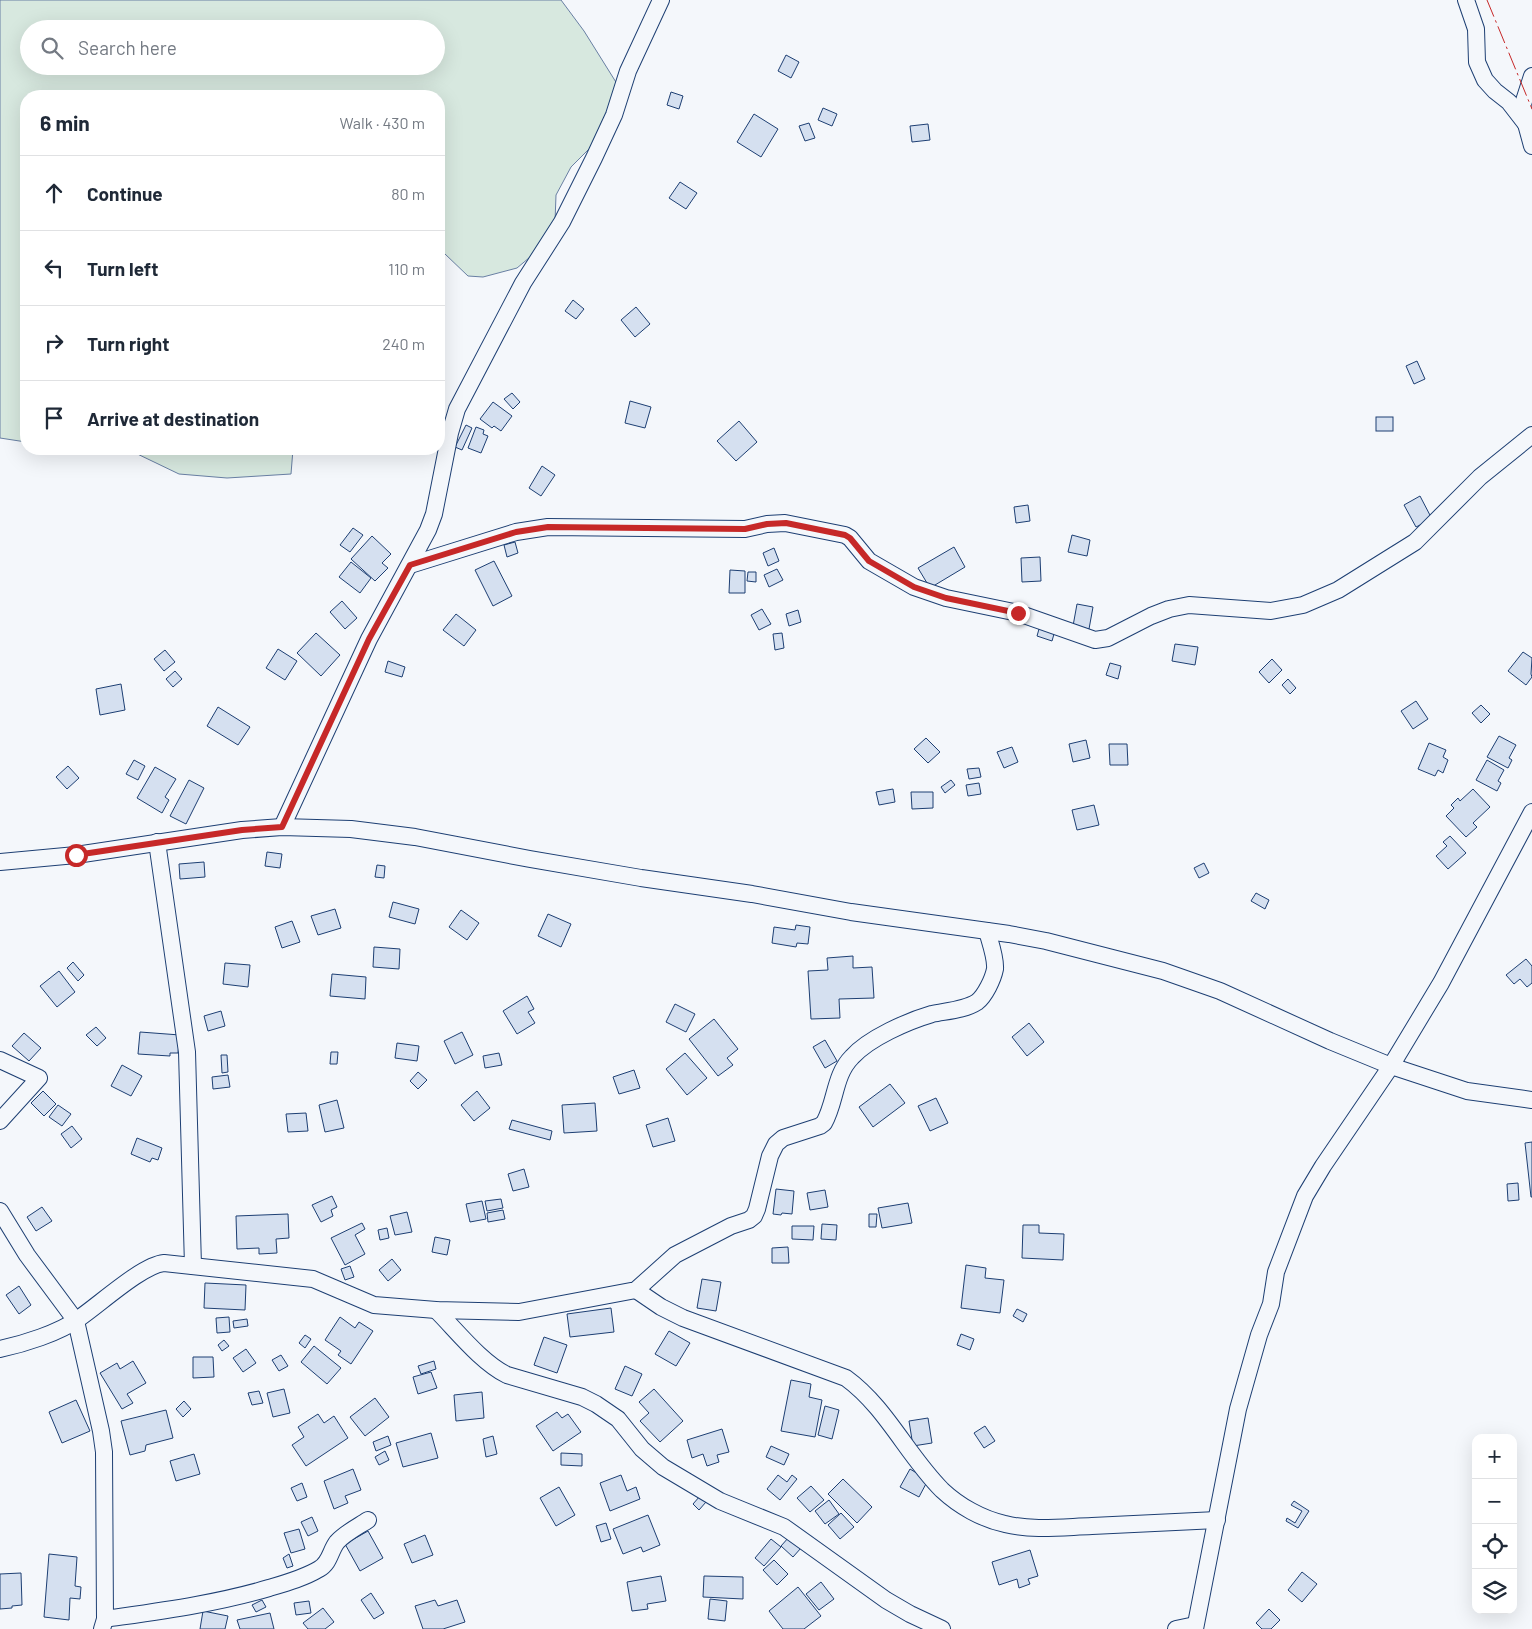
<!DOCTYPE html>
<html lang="en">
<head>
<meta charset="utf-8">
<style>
  body { margin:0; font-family:Barlow,sans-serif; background:#f6f6f7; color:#1f2937 }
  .controls { position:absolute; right:15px; bottom:15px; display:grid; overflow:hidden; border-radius:10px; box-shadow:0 5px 20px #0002 }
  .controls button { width:45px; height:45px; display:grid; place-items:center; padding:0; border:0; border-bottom:1px solid #e0e1e3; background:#fff; color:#1f2937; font:25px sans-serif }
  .stop { position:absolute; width:15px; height:15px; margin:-11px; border:4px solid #c62828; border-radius:50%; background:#fff }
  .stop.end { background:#c62828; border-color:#fff; box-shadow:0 1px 5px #0008 }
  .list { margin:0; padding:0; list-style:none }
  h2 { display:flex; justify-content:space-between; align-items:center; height:65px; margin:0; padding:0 20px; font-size:21px }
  h2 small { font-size:16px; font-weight:400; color:#747a83 }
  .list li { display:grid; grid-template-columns:32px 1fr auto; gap:15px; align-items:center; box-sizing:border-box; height:75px; padding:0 20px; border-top:1px solid #e0e1e3 }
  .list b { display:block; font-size:19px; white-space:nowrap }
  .list em { font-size:16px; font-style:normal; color:#747a83 }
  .icon { flex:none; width:28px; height:28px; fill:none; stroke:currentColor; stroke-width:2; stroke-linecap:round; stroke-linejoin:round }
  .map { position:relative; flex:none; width:1532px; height:1629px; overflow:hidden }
  .search { position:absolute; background:#fff; box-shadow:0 5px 20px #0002; left:20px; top:20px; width:425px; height:55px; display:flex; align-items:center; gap:12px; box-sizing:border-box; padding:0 18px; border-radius:28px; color:#747a83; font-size:19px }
  .panel { position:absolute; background:#fff; box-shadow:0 5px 20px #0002; left:20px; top:90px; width:425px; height:365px; border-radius:20px }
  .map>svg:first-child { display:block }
  .green { fill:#d7e8df; stroke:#687fa3; fill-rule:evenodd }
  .building { fill:#d5e0f0; stroke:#1d3f73 }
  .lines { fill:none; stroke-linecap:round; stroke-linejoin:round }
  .street-casing { stroke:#1d3f73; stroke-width:18 }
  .street { stroke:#f4f7fb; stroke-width:16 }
  .power { stroke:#c62828; stroke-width:1; stroke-dasharray:18 4 2.5 4; stroke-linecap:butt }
  .route { stroke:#c62828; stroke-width:6 }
</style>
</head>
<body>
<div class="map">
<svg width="1532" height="1629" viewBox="0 0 1532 1629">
  <rect width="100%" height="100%" fill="#f4f7fb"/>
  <!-- green -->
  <g class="green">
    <path d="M0,0H561L584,31L619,87L611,117L590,148L571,167L556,195L555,222L542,247L517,268L483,277L468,276L445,254L439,253V96H26V442L0,438ZM29,29H436V66H29Z"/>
    <path d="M127,449H293L291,474L227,478L179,474Z"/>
  </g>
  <!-- building -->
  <g class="building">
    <path d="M786,55L799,62L791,78L778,71Z"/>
    <path d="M671,92L683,96L679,109L667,105Z"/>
    <path d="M823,108L837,114L832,126L818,120Z"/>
    <path d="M754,114L778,129L761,157L737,142Z"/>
    <path d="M809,123L815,138L805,141L799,126Z"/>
    <path d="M928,124L930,140L912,142L910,126Z"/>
    <path d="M680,182L697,193L686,209L669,198Z"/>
    <path d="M573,300L584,309L576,319L565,311Z"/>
    <path d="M636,307L650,324L635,337L621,320Z"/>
    <path d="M1417,361L1425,379L1414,384L1406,366Z"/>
    <path d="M512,393L520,402L513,409L504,399Z"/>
    <path d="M630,401L651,407L645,428L625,423Z"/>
    <path d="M493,402L512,416L501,431L494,426L492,428L480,419Z"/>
    <rect x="1376" y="417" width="17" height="14"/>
    <path d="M739,421L757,442L736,461L717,441Z"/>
    <path d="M466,425L472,428L462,450L455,447Z"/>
    <path d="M476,427L484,430L483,434L488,436L481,453L468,448Z"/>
    <path d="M542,466L555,475L541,496L529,488Z"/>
    <path d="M1420,496L1432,519L1416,527L1404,505Z"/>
    <path d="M1028,505L1030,521L1016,523L1014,507Z"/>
    <path d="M353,528L363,535L350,552L340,545Z"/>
    <path d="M1072,535L1090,540L1087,556L1068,552Z"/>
    <path d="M372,536L391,554L382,563L388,568L375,581L351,559Z"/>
    <path d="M515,542L518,553L507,557L504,545Z"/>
    <path d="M954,547L965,567L930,588L918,568Z"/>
    <path d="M774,548L779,561L768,566L763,553Z"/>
    <path d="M1040,557L1041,581L1022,582L1021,558Z"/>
    <path d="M494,561L512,596L493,606L475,570Z"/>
    <path d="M351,562L371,578L360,593L339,577Z"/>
    <path d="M777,569L783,580L769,587L764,575Z"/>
    <path d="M730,570L745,571V593H729Z"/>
    <path d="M748,572H756V582L747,581Z"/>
    <path d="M342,601L357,618L345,629L330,612Z"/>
    <path d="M1077,604L1093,607L1089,629L1073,626Z"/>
    <path d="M762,609L771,624L759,630L751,615Z"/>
    <path d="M798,610L801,622L789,626L786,614Z"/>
    <path d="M456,614L476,630L464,646L443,630Z"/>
    <path d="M1041,622L1056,627L1052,641L1037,636Z"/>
    <path d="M316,633L340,655L321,676L297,653Z"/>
    <path d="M782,633L784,648L775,650L773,634Z"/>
    <path d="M1175,644L1198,647L1195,665L1172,661Z"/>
    <path d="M278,649L297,661L285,680L266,668Z"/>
    <path d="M165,650L175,662L164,671L154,659Z"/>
    <path d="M1523,652L1532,658L1531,674L1532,677L1526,685L1508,671Z"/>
    <path d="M1272,659L1282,670L1269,683L1259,672Z"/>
    <path d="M388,661L405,667L402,677L385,672Z"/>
    <path d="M1110,663L1121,666L1118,679L1106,675Z"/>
    <path d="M175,671L182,679L173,687L166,679Z"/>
    <path d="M1288,679L1296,688L1290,694L1282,685Z"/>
    <path d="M121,684L125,710L100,715L96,689Z"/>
    <path d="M1416,701L1428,719L1413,729L1401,711Z"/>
    <path d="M1481,705L1490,714L1481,723L1472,713Z"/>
    <path d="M218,707L250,727L238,745L207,726Z"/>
    <path d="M1499,736L1516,745L1509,758L1512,760L1508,768L1487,757Z"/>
    <path d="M926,738L940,752L928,763L914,749Z"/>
    <path d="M1086,740L1090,758L1073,762L1069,744Z"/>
    <path d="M1429,743L1446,750L1443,757L1448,760L1443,773L1438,770L1435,776L1418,769Z"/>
    <path d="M1109,744H1127L1128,765H1110Z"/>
    <path d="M1012,747L1018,762L1004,768L997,752Z"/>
    <path d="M134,760L145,766L138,780L126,774Z"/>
    <path d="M1487,760L1504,770L1498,781L1501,783L1497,791L1476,780Z"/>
    <path d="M68,766L79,778L67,789L56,777Z"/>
    <path d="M155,767L176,779L165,797L169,800L162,813L137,798Z"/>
    <path d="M979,768L981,777L969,779L967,769Z"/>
    <path d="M189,780L204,788L186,824L170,816Z"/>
    <path d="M951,780L955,785L945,793L941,787Z"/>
    <path d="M979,783L981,794L968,796L966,785Z"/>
    <path d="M893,789L895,802L879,805L876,792Z"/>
    <path d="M1473,789L1490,807L1473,823L1477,827L1466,837L1446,816L1454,808L1451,805L1458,798L1460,801Z"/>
    <path d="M911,792H933V808L912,809Z"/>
    <path d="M1094,805L1099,825L1077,830L1072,810Z"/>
    <path d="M1450,836L1466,853L1448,869L1436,856L1447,846L1443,842Z"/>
    <path d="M267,852L282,854L280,868L265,866Z"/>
    <path d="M204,862L205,877L180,879L179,864Z"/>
    <path d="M1204,863L1209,873L1199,878L1194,868Z"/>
    <path d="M377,865L385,866L384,878L375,877Z"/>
    <path d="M1256,893L1269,900L1265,909L1251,901Z"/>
    <path d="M393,902L419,909L415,924L389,917Z"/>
    <path d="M335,909L341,928L318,935L311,916Z"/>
    <path d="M461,910L479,923L467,940L449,927Z"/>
    <path d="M548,914L571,924L561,947L538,936Z"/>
    <path d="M292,921L300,942L282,948L275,927Z"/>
    <path d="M796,925L810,927L808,944L797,943L796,947L772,943L774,927L795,930Z"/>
    <path d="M374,947L400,949L399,969L373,967Z"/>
    <path d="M853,956V968L872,967L874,998L839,999L840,1018L811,1019L808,971L828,970L827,958Z"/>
    <path d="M1526,959L1532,966V983L1527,987L1520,979L1514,984L1506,975Z"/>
    <path d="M73,962L84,975L78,981L67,968Z"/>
    <path d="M225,963L250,965L248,987L223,984Z"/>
    <path d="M59,971L75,992L57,1007L40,986Z"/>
    <path d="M332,974L366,977L365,999L330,996Z"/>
    <path d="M527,996L534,1009L528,1012L535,1023L517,1034L503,1011Z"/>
    <path d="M675,1004L695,1014L686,1032L666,1022Z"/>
    <path d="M221,1011L225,1026L208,1031L204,1016Z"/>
    <path d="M714,1019L738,1049L727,1058L733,1065L718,1076L689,1039Z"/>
    <path d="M1029,1023L1044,1042L1027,1056L1012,1037Z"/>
    <path d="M96,1027L106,1038L97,1046L86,1035Z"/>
    <path d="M140,1032L180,1035L178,1053H170V1056L138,1054Z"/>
    <path d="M462,1032L473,1055L455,1064L444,1041Z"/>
    <path d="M24,1033L41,1048L29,1061L12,1046Z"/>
    <path d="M825,1040L837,1061L825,1068L813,1047Z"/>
    <path d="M397,1043L419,1046L417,1061L395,1058Z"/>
    <path d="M331,1052H338L337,1064H330Z"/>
    <path d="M499,1053L502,1065L485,1068L483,1056Z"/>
    <path d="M685,1053L707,1078L687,1095L666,1069Z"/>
    <path d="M221,1055H227L228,1072L222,1073Z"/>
    <path d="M122,1065L142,1076L131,1096L111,1086Z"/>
    <path d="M634,1070L640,1088L619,1094L613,1077Z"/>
    <path d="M418,1072L427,1080L418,1089L410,1081Z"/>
    <path d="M228,1075L230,1087L213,1089L212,1077Z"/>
    <path d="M890,1084L905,1103L873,1127L859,1107Z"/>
    <path d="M43,1091L56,1104L44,1116L31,1103Z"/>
    <path d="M477,1091L490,1108L474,1121L461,1105Z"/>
    <path d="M936,1098L948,1123L930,1131L918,1106Z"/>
    <path d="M337,1100L344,1128L325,1132L319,1105Z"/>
    <path d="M595,1103L597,1131L564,1133L562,1105Z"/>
    <path d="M58,1105L71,1114L62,1126L49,1117Z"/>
    <path d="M306,1113L308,1131L288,1132L286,1114Z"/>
    <path d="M668,1118L675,1141L653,1147L646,1125Z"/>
    <path d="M512,1120L552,1131L550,1140L509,1129Z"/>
    <path d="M72,1126L82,1139L71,1148L61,1134Z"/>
    <path d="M137,1138L162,1148L158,1160L152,1158L150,1162L131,1154Z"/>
    <path d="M1532,1142V1197H1531L1525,1143Z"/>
    <path d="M524,1169L529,1187L513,1191L508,1174Z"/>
    <path d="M1518,1183L1519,1200L1508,1201L1507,1184Z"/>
    <path d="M776,1189L794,1191L792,1214L782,1213L781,1215L773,1214Z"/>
    <path d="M825,1190L828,1207L810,1210L807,1193Z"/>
    <path d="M332,1196L337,1207L331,1210L333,1216L321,1222L312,1205Z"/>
    <path d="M501,1199L503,1208L487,1211L485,1201Z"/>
    <path d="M482,1201L486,1219L470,1222L466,1204Z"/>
    <path d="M908,1203L912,1223L882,1228L878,1208Z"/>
    <path d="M42,1207L52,1221L36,1231L27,1217Z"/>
    <path d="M503,1210L505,1219L488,1222L487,1213Z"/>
    <path d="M407,1212L412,1232L395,1235L390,1216Z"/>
    <path d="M288,1214L289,1238L276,1239L277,1253L259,1254V1248L237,1249L236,1216Z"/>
    <path d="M869,1214H877L876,1227H869Z"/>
    <path d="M362,1223L365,1229L355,1235L365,1254L345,1265L331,1238Z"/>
    <path d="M822,1224L837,1225L836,1240L821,1239Z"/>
    <path d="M1023,1225H1039V1233L1064,1234L1063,1260L1022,1258Z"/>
    <path d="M792,1226H814L813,1240L792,1239Z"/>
    <path d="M387,1228L389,1238L380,1240L378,1230Z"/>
    <path d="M435,1237L450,1240L447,1255L432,1252Z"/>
    <path d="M788,1247L789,1263H772V1248Z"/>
    <path d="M392,1259L401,1270L388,1281L379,1270Z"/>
    <path d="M966,1265L986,1268L985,1278L1004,1280L1000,1313L961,1308Z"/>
    <path d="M350,1266L354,1277L345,1280L341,1269Z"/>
    <path d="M702,1279L721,1282L716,1311L697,1308Z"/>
    <path d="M205,1283L246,1285L245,1310L204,1308Z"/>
    <path d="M19,1286L31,1305L19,1314L6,1295Z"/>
    <path d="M611,1308L614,1332L570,1337L567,1314Z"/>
    <path d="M1017,1309L1027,1314L1023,1322L1013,1316Z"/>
    <path d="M229,1317L230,1332L217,1333L216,1318Z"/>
    <path d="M340,1317L355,1328L359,1322L373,1331L351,1364L338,1355L341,1351L325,1340Z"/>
    <path d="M247,1319L248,1326L234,1328L233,1321Z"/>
    <path d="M669,1331L690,1343L676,1366L655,1354Z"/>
    <path d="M961,1334L974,1339L970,1350L957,1345Z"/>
    <path d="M305,1335L311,1339L305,1348L299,1343Z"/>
    <path d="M544,1337L567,1345L557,1373L534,1365Z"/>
    <path d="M224,1340L229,1346L222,1351L218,1345Z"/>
    <path d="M314,1346L341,1368L327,1384L301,1362Z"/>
    <path d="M246,1349L256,1363L243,1372L233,1358Z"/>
    <path d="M281,1355L288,1366L279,1371L272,1360Z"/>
    <path d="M193,1357H213L214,1377L193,1378Z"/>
    <path d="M133,1361L146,1383L127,1394L133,1403L122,1409L100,1373L117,1363L120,1369Z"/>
    <path d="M434,1361L436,1369L421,1374L418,1366Z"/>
    <path d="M625,1366L642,1374L632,1396L615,1389Z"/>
    <path d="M431,1372L437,1388L418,1394L413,1377Z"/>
    <path d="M791,1380L811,1384L809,1397L822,1400L815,1437L781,1431Z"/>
    <path d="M284,1389L290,1413L273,1417L267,1393Z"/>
    <path d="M654,1389L683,1421L660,1442L640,1421L649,1413L639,1402Z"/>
    <path d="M259,1391L263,1403L252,1405L248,1393Z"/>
    <path d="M482,1392L484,1418L456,1421L454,1395Z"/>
    <path d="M375,1398L389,1417L365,1436L350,1417Z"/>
    <path d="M76,1400L90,1431L62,1443L49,1412Z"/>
    <path d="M184,1401L191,1409L183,1417L176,1409Z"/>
    <path d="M825,1406L839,1410L832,1439L818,1435Z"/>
    <path d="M166,1410L173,1438L146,1445L145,1451L130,1455L121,1421Z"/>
    <path d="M557,1412L562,1418L568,1414L581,1432L553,1451L536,1426Z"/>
    <path d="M318,1414L324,1423L334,1416L348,1438L306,1466L292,1445L304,1437L298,1427Z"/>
    <path d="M928,1418L932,1443L913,1446L909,1421Z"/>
    <path d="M985,1426L995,1441L984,1448L974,1433Z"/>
    <path d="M722,1429L729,1452L717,1455L719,1462L707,1466L703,1454L692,1458L687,1440Z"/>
    <path d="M431,1433L438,1458L403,1467L396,1443Z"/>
    <path d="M388,1436L391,1445L376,1451L373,1442Z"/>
    <path d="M493,1436L497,1454L486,1457L483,1439Z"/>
    <path d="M771,1446L789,1454L784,1465L766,1457Z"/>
    <path d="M385,1451L389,1460L379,1465L375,1457Z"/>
    <path d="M561,1453L582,1454V1466L561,1465Z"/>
    <path d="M194,1454L200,1474L176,1481L170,1461Z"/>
    <path d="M353,1469L361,1490L345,1496L348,1503L334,1509L324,1481Z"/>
    <path d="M910,1469L928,1480L919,1497L900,1487Z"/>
    <path d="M621,1475L627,1491L636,1487L640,1499L610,1511L600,1483Z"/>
    <path d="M778,1475L787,1482L792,1475L797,1479L780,1500L767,1489Z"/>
    <path d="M843,1479L872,1507L857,1523L828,1494Z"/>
    <path d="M302,1483L307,1497L297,1501L291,1488Z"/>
    <path d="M811,1486L824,1500L810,1512L797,1498Z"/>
    <path d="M559,1487L575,1515L556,1526L540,1498Z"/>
    <path d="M700,1496L706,1502L699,1510L693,1504Z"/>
    <path d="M829,1500L839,1514L825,1524L815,1511Z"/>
    <path d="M1294,1501L1309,1511L1298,1528L1286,1521L1287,1518L1295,1523L1302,1511L1291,1505Z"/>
    <path d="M841,1513L854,1527L840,1539L828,1525Z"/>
    <path d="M648,1515L660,1545L643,1552L641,1547L623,1554L613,1529Z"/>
    <path d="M312,1517L318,1531L308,1536L301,1522Z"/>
    <path d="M606,1523L611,1539L601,1542L596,1526Z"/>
    <path d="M299,1529L305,1549L291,1553L284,1533Z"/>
    <path d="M368,1531L383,1558L360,1571L345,1544Z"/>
    <path d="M425,1535L433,1555L412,1563L404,1544Z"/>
    <path d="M789,1537L801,1548L793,1557L781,1546Z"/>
    <path d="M771,1539L781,1547L764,1566L755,1558Z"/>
    <path d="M1030,1550L1038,1576L1028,1579L1030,1584L1019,1588L1017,1579L999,1585L992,1562Z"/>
    <path d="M49,1554L77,1557L75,1586L81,1587L80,1599L70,1598L69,1620L44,1617Z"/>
    <path d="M289,1554L293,1566L287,1568L283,1558Z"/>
    <path d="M774,1560L788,1574L777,1585L763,1570Z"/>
    <path d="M1302,1572L1317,1584L1302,1602L1288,1590Z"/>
    <path d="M21,1573L22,1605L12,1606V1608L0,1609V1574Z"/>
    <path d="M661,1576L666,1601L647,1604L648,1609L632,1611L627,1582Z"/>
    <path d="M704,1576L743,1577V1599L703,1597Z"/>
    <path d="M821,1582L834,1599L819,1610L806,1594Z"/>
    <path d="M798,1587L821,1616L804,1629H783L769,1611Z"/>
    <path d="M371,1593L384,1613L374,1619L361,1600Z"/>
    <path d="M710,1599L727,1601L725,1621L708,1619Z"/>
    <path d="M262,1600L266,1607L256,1612L252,1605Z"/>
    <path d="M435,1600L438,1606L457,1600L465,1622L443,1629H423L415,1606Z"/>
    <path d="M309,1601L311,1613L296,1615L294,1603Z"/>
    <path d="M323,1608L334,1622L325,1629H308L303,1623Z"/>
    <path d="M1269,1609L1280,1620L1271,1629H1262L1256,1623Z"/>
    <path d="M203,1611L228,1616L225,1629H200Z"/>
    <path d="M270,1613L274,1629H240L237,1620Z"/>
  </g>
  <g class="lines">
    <defs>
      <g id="street">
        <path d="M1466,0L1476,29L1477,62L1485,80L1495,91L1509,102L1526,124"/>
        <path d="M1532,76L1523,104L1526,124L1532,146"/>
        <path d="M410,565L516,532L548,527L745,529L767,524L785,523L845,535L850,538L869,561L914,587L946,598L1018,613L1095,640L1108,638L1151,616L1169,609L1189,605L1271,611L1303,605L1338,590L1415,542L1480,477L1532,435"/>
        <path d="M282,827L369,639L428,530L434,514L450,433L457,409L523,283L562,222L594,158L614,115L628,71L661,0"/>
        <path d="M157,842L187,1052L193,1266"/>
        <path d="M0,862L76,855L242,830L282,827L351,829L415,837L530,859L641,878L752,894L851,912L1009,934L1046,941L1163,971L1220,991L1330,1041L1391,1066L1467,1091L1532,1100"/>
        <path d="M0,1060L39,1078L0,1121"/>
        <path d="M0,1211L27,1255L76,1321L101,1431L104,1452L105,1619L102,1629"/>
        <path d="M636,1290L661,1307L683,1318L846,1378C886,1407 907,1455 942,1490C959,1506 982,1519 1005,1524C1033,1531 1063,1527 1092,1526C1133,1524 1175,1522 1217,1520"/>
        <path d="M436,1310C457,1331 481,1362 507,1375L582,1397L596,1404L618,1419L642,1449L663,1467L720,1501L784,1527L886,1600L910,1614L942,1629"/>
        <path d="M0,1349C23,1344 59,1333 78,1319C99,1305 142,1265 164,1263L313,1279L374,1305L436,1310L519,1312L636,1290L675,1255L731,1226L749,1220L754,1216L757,1209L770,1156L776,1144L783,1138L820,1126L824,1123C836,1102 834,1075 852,1057C869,1038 908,1021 932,1014C946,1011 965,1010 977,1002C985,996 993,979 995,969C996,958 990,942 987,931"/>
        <path d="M105,1619C160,1611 215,1604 269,1588C286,1583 304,1578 319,1569C330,1563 330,1551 337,1542C345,1533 359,1526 368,1520"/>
        <path d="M1176,1629L1195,1625"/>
        <path d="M1195,1629L1238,1409L1259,1335L1271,1304L1276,1272L1305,1196L1323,1166L1391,1066L1441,983L1532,812"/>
      </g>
    </defs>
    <!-- street casing -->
    <use href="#street" class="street-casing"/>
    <!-- street -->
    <use href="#street" class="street"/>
    <!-- power -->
    <path class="power" d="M1487,0L1532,109"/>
  </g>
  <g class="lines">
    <!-- route -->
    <path class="route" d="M76,855L242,830L282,827L369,639L410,565L516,532L548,527L745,529L767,524L786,523L845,535L850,538L869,561L914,587L946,598L1018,613"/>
  </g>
</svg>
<div class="controls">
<button>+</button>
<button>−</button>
<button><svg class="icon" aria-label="locate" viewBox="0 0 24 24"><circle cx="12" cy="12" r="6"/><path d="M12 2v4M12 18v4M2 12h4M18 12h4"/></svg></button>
<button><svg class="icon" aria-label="layers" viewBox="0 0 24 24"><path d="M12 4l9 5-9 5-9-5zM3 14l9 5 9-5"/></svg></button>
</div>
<div class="stop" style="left:76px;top:855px"></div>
<div class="stop end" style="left:1018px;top:613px"></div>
<div class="search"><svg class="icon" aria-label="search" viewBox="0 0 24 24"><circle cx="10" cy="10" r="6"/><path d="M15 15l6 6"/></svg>Search here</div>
<section class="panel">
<h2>6 min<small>Walk · 430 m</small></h2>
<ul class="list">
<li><svg class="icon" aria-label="ahead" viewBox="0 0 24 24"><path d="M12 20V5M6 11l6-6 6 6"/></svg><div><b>Continue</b></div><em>80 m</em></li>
<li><svg class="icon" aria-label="left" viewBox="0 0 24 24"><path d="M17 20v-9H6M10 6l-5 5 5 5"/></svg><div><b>Turn left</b></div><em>110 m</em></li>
<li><svg class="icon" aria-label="right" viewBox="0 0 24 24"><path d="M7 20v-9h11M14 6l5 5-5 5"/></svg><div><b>Turn right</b></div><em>240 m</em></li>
<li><svg class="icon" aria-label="arrive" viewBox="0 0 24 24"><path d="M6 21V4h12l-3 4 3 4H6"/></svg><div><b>Arrive at destination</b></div></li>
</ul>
</section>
</div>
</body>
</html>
